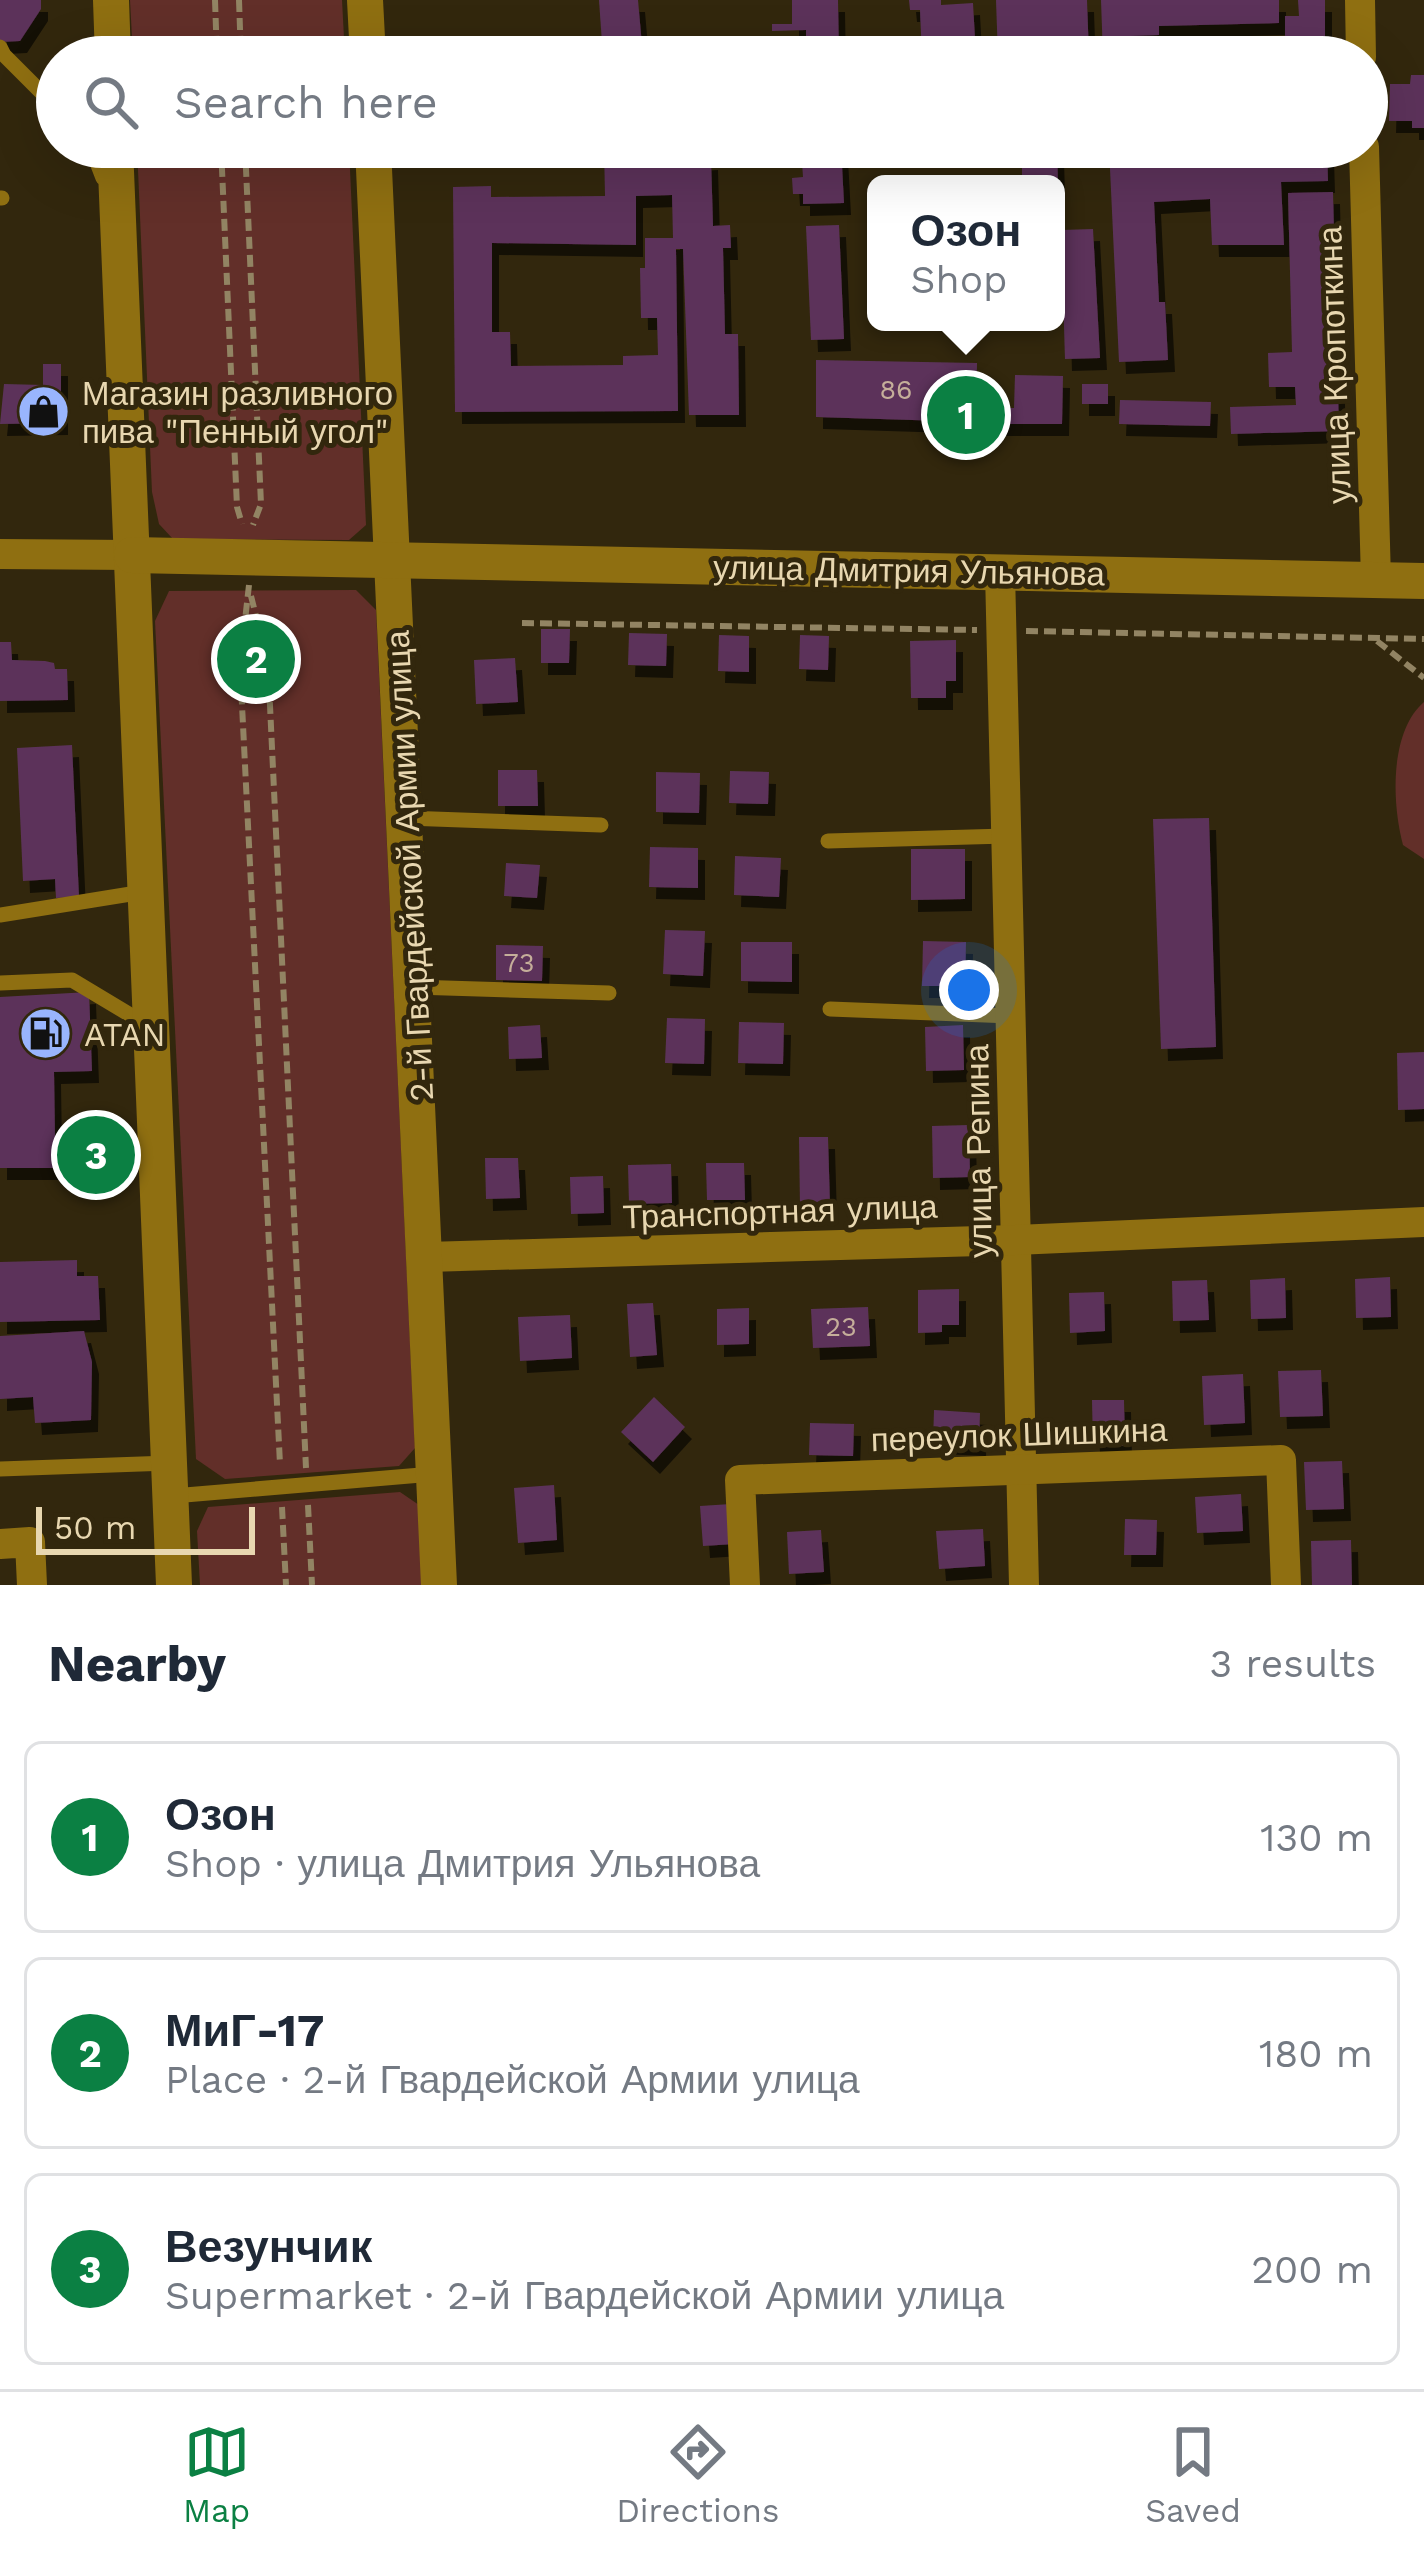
<!DOCTYPE html>
<html lang="en">
<head>
<meta charset="utf-8">
<style>
  body { margin:0; font-family:"Work Sans",sans-serif; background:#f6f6f7; color:#1f2937 }
  .scale { position:absolute; left:36px; bottom:30px; width:219px; box-sizing:border-box; padding-left:12px; border:6px solid #e8d7b0; border-top:0; font-size:33px; line-height:42px; white-space:nowrap; color:#e8d7b0; -webkit-text-stroke:9px #32270d; paint-order:stroke }
  .you { position:absolute; left:969px; top:990px; width:42px; height:42px; margin:-30px; border:9px solid #fff; border-radius:50%; background:#1a73e8; box-shadow:0 0 0 18px #1a73e833 }
  .badge { display:grid; place-items:center; width:78px; height:78px; border-radius:50%; background:#0b8043; color:#fff; font-size:39px; font-weight:700 }
  .pin { position:absolute; translate:-50% -50%; border:6px solid #fff; box-shadow:0 3px 12px #0006 }
  .popup { position:absolute; left:867px; top:175px; width:198px; height:156px; box-sizing:border-box; display:grid; place-content:center; border-radius:18px; background:#fff; filter:drop-shadow(0 3px 9px #0005); font-size:39px; white-space:nowrap; color:#747a83 }
  .popup b { font-size:45px; color:#1f2937 }
  .popup::after { content:''; position:absolute; left:50%; top:100%; margin-left:-24px; border:24px solid transparent; border-top-color:#fff }
  .list { margin:0; padding:0; list-style:none }
  h2 { display:flex; justify-content:space-between; align-items:center; height:156px; margin:0; padding:0 48px; font-size:51px }
  h2 small { font-size:39px; font-weight:400; color:#747a83 }
  .list li { display:grid; grid-template-columns:78px 1fr auto; gap:36px; align-items:center; box-sizing:border-box; height:192px; margin:0 24px 24px; padding:0 24px; border:3px solid #e0e1e3; border-radius:18px }
  .list b { display:block; font-size:45px; white-space:nowrap }
  .list p { margin:0; font-size:39px; white-space:nowrap; color:#747a83 }
  .list em { font-size:39px; font-style:normal; color:#747a83 }
  .icon { flex:none; width:66px; height:66px; fill:none; stroke:currentColor; stroke-width:2; stroke-linecap:round; stroke-linejoin:round }
  .map { position:relative; flex:none; width:1424px; height:1585px; overflow:hidden }
  .search { position:absolute; background:#fff; box-shadow:0 12px 48px #0002; left:36px; right:36px; top:36px; height:132px; display:flex; align-items:center; gap:30px; box-sizing:border-box; padding:0 42px; border-radius:66px; color:#747a83; font-size:45px }
  .sheet { height:804px; background:#fff }
  nav { display:flex; justify-content:space-around; align-items:center; box-sizing:border-box; height:168px; border-top:3px solid #e0e1e3; background:#fff; font-size:33px; color:#747a83 }
  nav a { display:grid; justify-items:center; gap:6px }
  nav .on { color:#0b8043 }
  .map>svg:first-child { display:block }
  .green { fill:#622f29 }
  .building { fill:#5b335a; fill-rule:evenodd; filter:url(#shadow) }
  .lines { fill:none; stroke-linecap:round; stroke-linejoin:round }
  .path { stroke:#928463; stroke-width:6; stroke-dasharray:12 6; stroke-linecap:butt }
  .lane { stroke:#8f6f11; stroke-width:15 }
  .street { stroke:#8f6f11; stroke-width:30 }
  .secondary { stroke:#8f6f11; stroke-width:36 }
  .labels { text-anchor:middle; stroke-width:10; stroke-linejoin:round; paint-order:stroke }
  .number-label { font-size:27px; fill:#c5ae9a }
  .street-label { font-size:33px; fill:#e8d7b0; stroke:#32270d }
  .poi-label { font-size:33px; fill:#e8d7b0; stroke:#32270d; text-anchor:start }
</style>
</head>
<body>
<div class="map">
<svg width="1424" height="1585" viewBox="0 0 1424 1585">
  <defs>
    <filter id="shadow"><feDropShadow dx="7" dy="12" stdDeviation="0" flood-color="#0009"/></filter>
  </defs>
  <rect width="100%" height="100%" fill="#32270d"/>
  <!-- green -->
  <g class="green">
    <path d="M130,0H342L345,57H133Z"/>
    <path d="M137,147H349L366,525L349,540L173,539L159,524L152,492Z"/>
    <path d="M356,590L376,610L415,1448L399,1466L225,1479L196,1459L155,621L169,591Z"/>
    <path d="M1424,702V859L1403,845C1392,804 1389,732 1424,702Z"/>
    <path d="M400,1492L419,1505L422,1585H200L197,1531L208,1507Z"/>
  </g>
  <!-- building -->
  <g class="building">
    <path d="M0,0H41V9L20,41L0,42Z"/>
    <path d="M599,0H638L643,57H603Z"/>
    <path d="M792,0H838L839,57H794L793,38L806,37V30L772,31V24H792Z"/>
    <path d="M909,0H941V5L973,3L976,57H922L920,10H910Z"/>
    <path d="M996,0H1087L1089,57H998Z"/>
    <path d="M1101,0H1279V23L1159,26V35L1131,36V57H1103Z"/>
    <path d="M1298,0H1325V57H1285V16H1299Z"/>
    <path d="M1411,75H1424V128H1412V121H1389L1390,84H1410Z"/>
    <path d="M604,147H694V159L711,158L713,226L730,225L731,248H723L725,334H738L739,415H689L683,249H676L678,411L455,412L453,187L491,186V197L605,196ZM672,195L673,238H645V268H640L641,318H657L658,355L623,356V365L511,366L510,332H492V243L636,245V196Z"/>
    <path d="M801,147H841L844,203L803,204V194H793L792,178L803,177Z"/>
    <path d="M1022,147H1057L1058,184H1022Z"/>
    <path d="M1109,147H1327L1328,181L1281,182L1284,245H1212L1210,199L1154,202L1159,302H1165L1168,360L1119,362Z"/>
    <path d="M1333,192L1339,431L1231,434L1230,407L1296,405L1295,387H1269L1268,353L1292,352L1288,193Z"/>
    <path d="M839,225L844,339L811,340L806,226Z"/>
    <path d="M1093,229L1100,358L1065,359L1061,230Z"/>
    <path d="M816,360L977,363L976,422L816,417Z"/>
    <path d="M43,364H61V423L0,424L4,384L43,385Z"/>
    <path d="M1015,375L1063,376L1062,424H999V408H1014Z"/>
    <rect x="1082" y="384" width="26" height="20"/>
    <path d="M1120,400L1211,402L1210,426L1119,424Z"/>
    <path d="M541,629H570L569,663H541Z"/>
    <path d="M629,633L667,634L666,666L628,665Z"/>
    <path d="M719,635L749,636V672L718,671Z"/>
    <path d="M800,635L829,636L828,670L799,669Z"/>
    <path d="M956,640V681H946V698H911L910,641Z"/>
    <path d="M0,642H11L12,660L45,661L54,663L55,669H67L68,700L0,701Z"/>
    <path d="M515,658L518,702L476,704L474,660Z"/>
    <path d="M72,745L79,897L56,898L55,879L23,881L17,748Z"/>
    <path d="M498,770H537L538,806H498Z"/>
    <path d="M730,771L769,772L768,804L729,803Z"/>
    <path d="M656,772L700,773L699,813L656,812Z"/>
    <path d="M1209,818L1216,1047L1161,1049L1153,819Z"/>
    <path d="M650,847L698,848V888L649,887Z"/>
    <path d="M911,849H965V899L911,900Z"/>
    <path d="M735,856L781,858L779,897L734,895Z"/>
    <path d="M506,863L540,865L537,898L504,896Z"/>
    <path d="M665,930L705,931L703,976L663,974Z"/>
    <path d="M923,941L966,942L965,986H922Z"/>
    <path d="M741,942H792V982L741,981Z"/>
    <path d="M496,945L543,946L542,981L496,980Z"/>
    <path d="M89,992L92,1071L54,1072L55,1137L70,1138V1132L99,1133V1186L73,1185L72,1168H0V997Z"/>
    <path d="M667,1018L705,1019L704,1064L665,1063Z"/>
    <path d="M739,1022L784,1023L783,1064L738,1063Z"/>
    <path d="M540,1025L542,1058L509,1059L508,1027Z"/>
    <path d="M963,1025L964,1070L926,1071L925,1027Z"/>
    <path d="M1424,1052V1109L1398,1110L1397,1053Z"/>
    <path d="M969,1125L970,1177L933,1178L932,1126Z"/>
    <path d="M799,1137H828L830,1206L800,1207Z"/>
    <path d="M485,1158H518L520,1198L486,1199Z"/>
    <path d="M706,1163H744L745,1200H707Z"/>
    <path d="M671,1164L672,1203L629,1204L628,1165Z"/>
    <path d="M603,1176L604,1213L571,1214L570,1177Z"/>
    <path d="M77,1260V1276H98L100,1320L0,1322V1262Z"/>
    <path d="M1390,1277L1391,1317L1356,1318L1355,1279Z"/>
    <path d="M1285,1278L1286,1318L1251,1319L1250,1280Z"/>
    <path d="M1207,1280L1209,1320L1173,1321L1172,1281Z"/>
    <path d="M959,1289V1325H942V1332L918,1333V1290Z"/>
    <path d="M1104,1292L1105,1331L1070,1333L1069,1293Z"/>
    <path d="M653,1303L657,1355L630,1357L627,1304Z"/>
    <path d="M868,1307L870,1346L813,1348L811,1309Z"/>
    <path d="M749,1308V1344L717,1345V1309Z"/>
    <path d="M570,1315L572,1358L520,1361L518,1317Z"/>
    <path d="M84,1331L92,1362L91,1420L35,1423L33,1397L0,1399V1336Z"/>
    <path d="M1321,1370L1323,1416L1280,1417L1278,1371Z"/>
    <path d="M1243,1374L1245,1423L1204,1425L1202,1376Z"/>
    <path d="M654,1397L685,1427L653,1462L621,1432Z"/>
    <path d="M1092,1400H1124L1125,1446H1093Z"/>
    <path d="M934,1410L980,1413L979,1444L933,1442Z"/>
    <path d="M810,1423L854,1424L853,1456L809,1455Z"/>
    <path d="M1342,1461L1344,1509L1306,1510L1304,1462Z"/>
    <path d="M554,1485L557,1540L518,1543L514,1488Z"/>
    <path d="M1241,1494L1243,1531L1197,1533L1195,1497Z"/>
    <path d="M731,1504L734,1544L703,1546L700,1506Z"/>
    <path d="M1125,1519L1157,1520L1156,1555H1124Z"/>
    <path d="M983,1529L985,1566L939,1569L936,1531Z"/>
    <path d="M821,1530L824,1572L789,1574L787,1532Z"/>
    <path d="M1351,1540L1352,1585H1312L1311,1541Z"/>
  </g>
  <g class="lines">
    <!-- path -->
    <g class="path">
      <path d="M215,0L217,57"/>
      <path d="M239,0L241,57"/>
      <path d="M221,147L237,507L242,524"/>
      <path d="M245,147L261,504L253,525"/>
      <path d="M249,585L240,665L280,1464"/>
      <path d="M251,596L268,663L306,1468"/>
      <path d="M522,623L977,630"/>
      <path d="M1026,631L1424,639"/>
      <path d="M1377,641L1424,678"/>
      <path d="M308,1505L312,1585"/>
      <path d="M282,1507L286,1585"/>
    </g>
    <!-- lane -->
    <g class="lane">
      <path d="M0,47L4,55L57,108"/>
      <path d="M91,147L103,178"/>
      <path d="M0,198H2"/>
      <path d="M406,818L601,825"/>
      <path d="M828,841L1006,836"/>
      <path d="M0,915L143,892"/>
      <path d="M0,983L72,980L147,1025"/>
      <path d="M414,987L609,993"/>
      <path d="M830,1009L1011,1016"/>
      <path d="M0,1469L169,1463"/>
      <path d="M173,1496L433,1474"/>
    </g>
    <!-- street -->
    <g class="street">
      <path d="M1360,0L1361,57"/>
      <path d="M1364,147L1376,580"/>
      <path d="M0,554L132,555"/>
      <path d="M1000,572L1024,1585"/>
      <path d="M427,1257L1015,1240L1424,1222"/>
      <path d="M0,1544L30,1542L32,1585"/>
      <path d="M745,1585L740,1480L1281,1460L1286,1585"/>
    </g>
    <!-- secondary -->
    <g class="secondary">
      <path d="M111,0L113,57"/>
      <path d="M365,0L368,57"/>
      <path d="M115,147L174,1585"/>
      <path d="M373,147L439,1585"/>
      <path d="M132,555L1424,581"/>
    </g>
  </g>
  <!-- icons -->
  <defs>
    <symbol id="shop-disc" viewBox="-11 -11 22 22"><circle r="9.5" fill="#99b5fd" stroke="#32270d"/><path d="M-5-2.5h2.3a2.7 3.5 0 0 1 5.4 0H5L5.5 6h-11ZM-1.5-2.5h3a1.5 2.3 0 0 0-3 0Z" fill="#111"/></symbol>
    <symbol id="fuel-disc" viewBox="-11 -11 22 22"><circle r="9.5" fill="#99b5fd" stroke="#32270d"/><path d="M-5.5-6h7V0h2V4h1.3V-2.5L3-4.5l.8-.8L6-3V5H2.5V1h-1V6h-7ZM-4.2-4.7v3.2H.2V-4.7Z" fill="#111"/></symbol>
  </defs>
  <g fill-rule="evenodd">
    <use href="#shop-disc" x="14" y="382" width="59" height="59"/>
    <use href="#fuel-disc" x="16" y="1004" width="59" height="59"/>
  </g>
  <g class="labels">
    <!-- number labels -->
    <g class="number-label">
      <text x="896" y="399">86</text>
      <text x="519" y="972">73</text>
      <text x="841" y="1336">23</text>
    </g>
    <!-- street labels -->
    <g class="street-label">
      <text transform="translate(1334 365) rotate(-92)" y="12">улица Кропоткина</text>
      <text transform="translate(909 570) rotate(1)" y="12">улица Дмитрия Ульянова</text>
      <text transform="translate(409 866) rotate(-93)" y="12">2-й Гвардейской Армии улица</text>
      <text transform="translate(978 1151) rotate(-91)" y="12">улица Репина</text>
      <text transform="translate(780 1211) rotate(-2)" y="12">Транспортная улица</text>
      <text transform="translate(1019 1434) rotate(-2)" y="12">переулок Шишкина</text>
    </g>
    <!-- poi labels -->
    <g class="poi-label">
      <text x="82" y="405">Магазин разливного<tspan x="82" dy="38">пива "Пенный угол"</tspan></text>
      <text x="84" y="1046">ATAN</text>
    </g>
  </g>
</svg>
<div class="scale">50 m</div>
<div class="you"></div>
<div class="pin badge" style="left:966px;top:415px">1</div>
<div class="popup"><b>Озон</b>Shop</div>
<div class="pin badge" style="left:256px;top:659px">2</div>
<div class="pin badge" style="left:96px;top:1155px">3</div>
<div class="search"><svg class="icon" aria-label="search" viewBox="0 0 24 24"><circle cx="10" cy="10" r="6"/><path d="M15 15l6 6"/></svg>Search here</div>
</div>
<section class="sheet">
<h2>Nearby<small>3 results</small></h2>
<ul class="list">
<li><span class="badge">1</span><div><b>Озон</b><p>Shop · улица Дмитрия Ульянова</p></div><em>130 m</em></li>
<li><span class="badge">2</span><div><b>МиГ-17</b><p>Place · 2-й Гвардейской Армии улица</p></div><em>180 m</em></li>
<li><span class="badge">3</span><div><b>Везунчик</b><p>Supermarket · 2-й Гвардейской Армии улица</p></div><em>200 m</em></li>
</ul>
</section>
<nav>
<a class="on"><svg class="icon" aria-label="map" viewBox="0 0 24 24"><path d="M3 6l6-2 6 2 6-2v14l-6 2-6-2-6 2zM9 4v14M15 6v14"/></svg>Map</a>
<a><svg class="icon" aria-label="directions" viewBox="0 0 24 24"><path d="M12 3l9 9-9 9-9-9zM9 14v-3h6M13 9l2 2-2 2"/></svg>Directions</a>
<a><svg class="icon" aria-label="saved" viewBox="0 0 24 24"><path d="M7 4h10v16l-5-4-5 4z"/></svg>Saved</a>
</nav>
</body>
</html>
